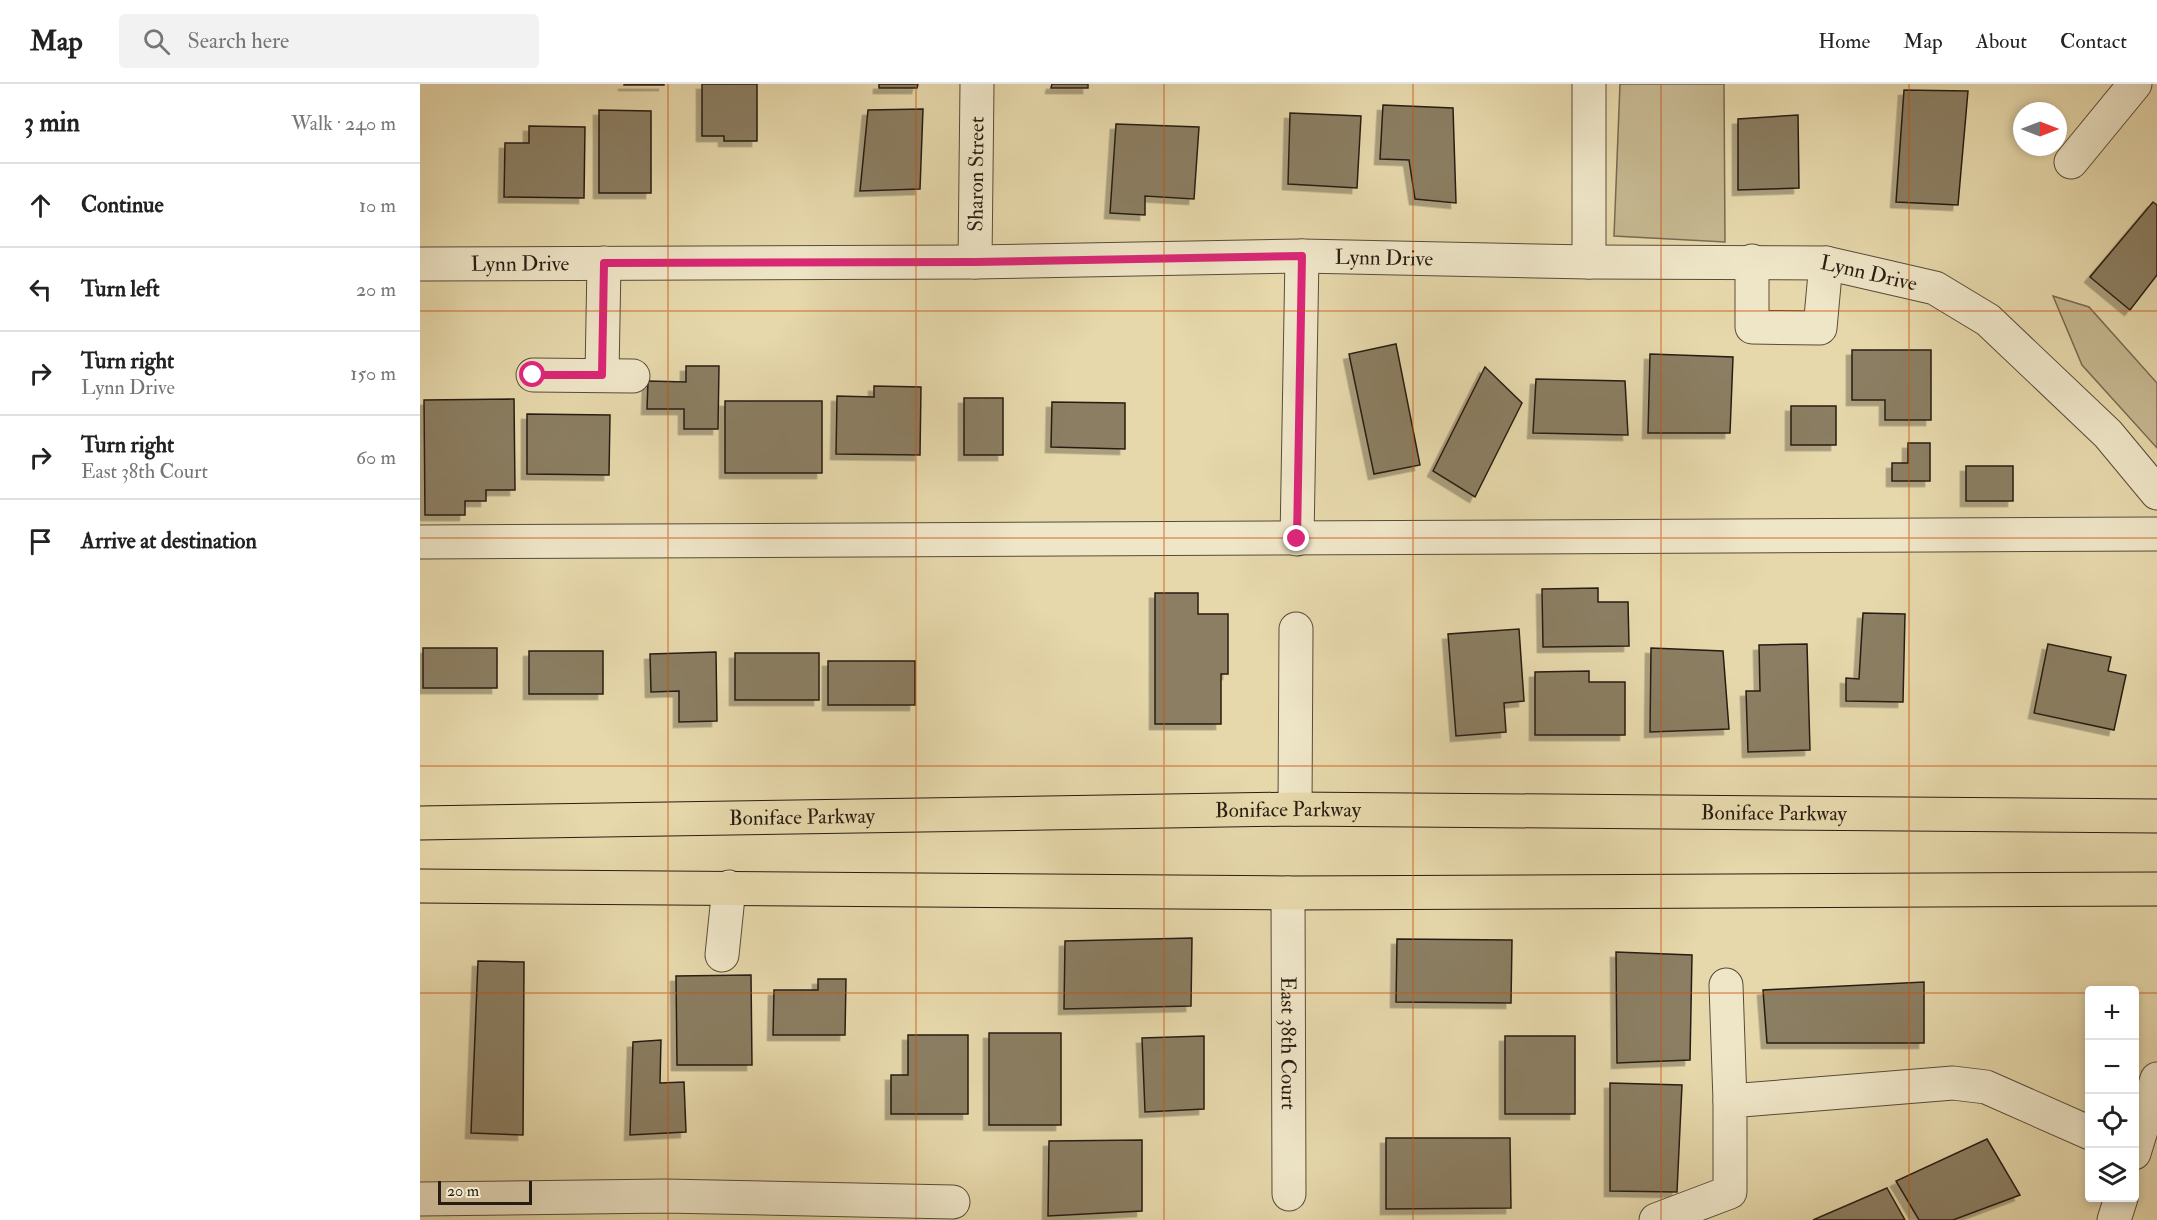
<!DOCTYPE html>
<html lang="en">
<head>
<meta charset="utf-8">
<style>
  body { margin:0; font-family:"IM FELL Double Pica",serif; background:#f2f2f2; color:#222 }
  .controls { position:absolute; right:18px; bottom:18px; display:grid; overflow:hidden; border-radius:6px; box-shadow:0 3px 9px #0003 }
  .controls button { width:54px; height:54px; display:grid; place-items:center; padding:0; border:0; border-bottom:2px solid #e0e0e0; background:#fff; color:#222; font:30px sans-serif }
  .compass { position:absolute; left:1593px; top:18px; width:54px; height:54px; border-radius:50%; background:#fff; box-shadow:0 3px 9px #0003; rotate:90deg }
  .scale { position:absolute; left:18px; bottom:15px; width:94px; box-sizing:border-box; padding-left:6px; border:3px solid #281d12; border-top:0; font-size:16px; line-height:21px; white-space:nowrap; color:#281d12; -webkit-text-stroke:4px #efe6c8; paint-order:stroke }
  .stop { position:absolute; width:18px; height:18px; margin:-14px; border:4px solid #db2777; border-radius:50%; background:#fff }
  .stop.end { background:#db2777; border-color:#fff; box-shadow:0 2px 6px #0008 }
  .list { margin:0; padding:0; list-style:none }
  h2 { display:flex; justify-content:space-between; align-items:center; height:78px; margin:0; padding:0 24px; font-size:26px }
  h2 small { font-size:20px; font-weight:400; color:#767676 }
  .list li { display:grid; grid-template-columns:39px 1fr auto; gap:18px; align-items:center; box-sizing:border-box; height:84px; padding:0 24px; border-top:2px solid #e0e0e0 }
  .list b { display:block; font-size:22px; white-space:nowrap }
  .list p { margin:0; font-size:20px; white-space:nowrap; color:#767676 }
  .list em { font-size:20px; font-style:normal; color:#767676 }
  .icon { flex:none; width:33px; height:33px; fill:none; stroke:currentColor; stroke-width:2; stroke-linecap:round; stroke-linejoin:round }
  .map { position:relative; flex:none; width:1737px; height:1136px; overflow:hidden }
  header { display:flex; align-items:center; gap:36px; box-sizing:border-box; height:84px; padding:0 30px; background:#fff; border-bottom:2px solid #e0e0e0 }
  header strong { font-size:28px }
  nav { display:flex; gap:33px; margin-inline-start:auto; font-size:21px }
  .search { width:420px; height:54px; background:#f2f2f2; display:flex; align-items:center; gap:15px; box-sizing:border-box; padding:0 21px; border-radius:6px; color:#767676; font-size:22px }
  main { display:flex }
  aside { flex:1; background:#fff }
  .map>svg:first-child { display:block }
  .green { fill:#c6b891; stroke:#776a52; stroke-width:1.5 }
  .building { fill:#8b7e62; stroke:#281d12; stroke-width:1.5; filter:url(#shadow) }
  .lines { fill:none; stroke-linecap:round; stroke-linejoin:round }
  .minor-casing { stroke:#584c38; stroke-width:35 }
  .major-casing { stroke:#281d12; stroke-width:35 }
  .minor { stroke:#efe6c8; stroke-width:33 }
  .major { stroke:#e6d8ab; stroke-width:33 }
  .route { stroke:#db2777; stroke-width:8 }
  .grid { fill:none; stroke:#cb500d; stroke-width:1.5; stroke-opacity:0.55 }
  .labels { text-anchor:middle; stroke-width:6; stroke-linejoin:round; paint-order:stroke }
  .street-label { font-size:21px; fill:#281d12; stroke:#efe6c8 }
</style>
</head>
<body>
<header>
<strong>Map</strong>
<div class="search"><svg class="icon" aria-label="search" viewBox="0 0 24 24"><circle cx="10" cy="10" r="6"/><path d="M15 15l6 6"/></svg>Search here</div>
<nav><a>Home</a><a>Map</a><a>About</a><a>Contact</a></nav>
</header>
<main>
<aside>
<h2>3 min<small>Walk · 240 m</small></h2>
<ul class="list">
<li><svg class="icon" aria-label="ahead" viewBox="0 0 24 24"><path d="M12 20V5M6 11l6-6 6 6"/></svg><div><b>Continue</b></div><em>10 m</em></li>
<li><svg class="icon" aria-label="left" viewBox="0 0 24 24"><path d="M17 20v-9H6M10 6l-5 5 5 5"/></svg><div><b>Turn left</b></div><em>20 m</em></li>
<li><svg class="icon" aria-label="right" viewBox="0 0 24 24"><path d="M7 20v-9h11M14 6l5 5-5 5"/></svg><div><b>Turn right</b><p>Lynn Drive</p></div><em>150 m</em></li>
<li><svg class="icon" aria-label="right" viewBox="0 0 24 24"><path d="M7 20v-9h11M14 6l5 5-5 5"/></svg><div><b>Turn right</b><p>East 38th Court</p></div><em>60 m</em></li>
<li><svg class="icon" aria-label="arrive" viewBox="0 0 24 24"><path d="M6 21V4h12l-3 4 3 4H6"/></svg><div><b>Arrive at destination</b></div></li>
</ul>
</aside>
<div class="map">
<svg width="1737" height="1136" viewBox="0 0 1737 1136">
  <defs>
    <filter id="shadow"><feDropShadow dx="-5.5" dy="5.5" stdDeviation="0" flood-color="#0004"/></filter>
  </defs>
  <rect width="100%" height="100%" fill="#e6d8ab"/>
  <filter id="stains"><feTurbulence type="fractalNoise" baseFrequency=".00333" numOctaves="4"/><feColorMatrix values="0 0 0 0 .2 0 0 0 0 .09 0 0 0 0 .02 0 0 0 .5 -.17"/></filter>
  <radialGradient id="worn" r=".72"><stop offset=".6" stop-color="#630" stop-opacity="0"/><stop offset="1" stop-color="#630" stop-opacity=".3"/></radialGradient>
  <!-- green -->
  <g class="green">
    <path d="M1200,0H1304L1305,158L1194,152Z"/>
    <path d="M1633,212L1669,223L1737,299V364L1662,281Z"/>
  </g>
  <!-- building -->
  <g class="building">
    <rect x="204" y="0" width="40" height="1"/>
    <path d="M282,0H337V57H304V52H282Z"/>
    <path d="M459,0H498L497,4H459Z"/>
    <path d="M632,0H668V4H631Z"/>
    <path d="M1484,6L1548,7L1538,121L1476,118Z"/>
    <path d="M963,21L1033,24L1036,119L995,115L989,76L960,75Z"/>
    <path d="M503,25L500,105L440,107L448,26Z"/>
    <path d="M179,26L231,27V109H179Z"/>
    <path d="M870,29L941,32L937,104L868,100Z"/>
    <path d="M1378,31L1379,104L1318,106V35Z"/>
    <path d="M696,40L779,43L774,115L725,112V131L690,129Z"/>
    <path d="M109,42L165,43L164,114L84,113L85,59H109Z"/>
    <path d="M1733,118L1737,121V191L1710,226L1670,193Z"/>
    <path d="M976,260L1000,381L954,390L929,270Z"/>
    <path d="M1432,266H1511V336H1465V316H1432Z"/>
    <path d="M1230,270L1313,273L1310,349H1228Z"/>
    <path d="M266,282H299L298,345H264V325H227L228,297L266,298Z"/>
    <path d="M1065,283L1102,319L1055,413L1013,387Z"/>
    <path d="M1116,295L1205,297L1208,351L1113,349Z"/>
    <path d="M454,302L501,303L500,371L416,370L417,312L454,313Z"/>
    <rect x="544" y="314" width="39" height="57"/>
    <path d="M94,315L95,406H66V417H45V431H5L4,316Z"/>
    <rect x="305" y="317" width="97" height="72"/>
    <path d="M632,318L705,319V365L631,363Z"/>
    <rect x="1371" y="322" width="45" height="39"/>
    <path d="M107,330L190,331L189,391L107,390Z"/>
    <path d="M1488,359H1510V397H1472V379H1488Z"/>
    <rect x="1546" y="382" width="47" height="35"/>
    <path d="M1178,504V518H1208L1209,562L1123,563L1122,505Z"/>
    <path d="M735,509H778V530H808V590H801V640H735Z"/>
    <path d="M1443,529L1485,530L1483,618L1426,617V594L1439,595Z"/>
    <path d="M1099,545L1104,617L1084,619L1086,648L1036,652L1028,550Z"/>
    <path d="M1387,560L1390,666L1328,668L1326,607H1340L1339,561Z"/>
    <path d="M1628,560L1691,573L1688,587L1706,591L1694,646L1614,629Z"/>
    <rect x="3" y="564" width="74" height="40"/>
    <path d="M1231,564L1303,567L1309,645L1230,648Z"/>
    <rect x="109" y="567" width="74" height="43"/>
    <path d="M296,568L297,637L259,638V607L231,608L230,570Z"/>
    <rect x="315" y="569" width="84" height="47"/>
    <rect x="408" y="577" width="87" height="44"/>
    <path d="M1169,587V598H1205V651H1115V588Z"/>
    <path d="M772,854L771,922L644,925L645,857Z"/>
    <path d="M977,855L1092,856L1091,919L976,918Z"/>
    <path d="M1196,868L1272,871L1270,976L1197,979Z"/>
    <path d="M58,877L104,878L103,1051L51,1049Z"/>
    <path d="M331,891L332,981H257L256,892Z"/>
    <path d="M398,895H426L425,951H353L354,906H398Z"/>
    <path d="M1504,898V959H1347L1343,906Z"/>
    <rect x="569" y="949" width="72" height="92"/>
    <path d="M488,951H548V1030H471V991H488Z"/>
    <path d="M784,952V1025L725,1028L722,954Z"/>
    <rect x="1085" y="952" width="70" height="78"/>
    <path d="M241,956L240,999L264,998L266,1048L210,1051L213,958Z"/>
    <path d="M1190,999L1262,1001L1257,1108L1190,1107Z"/>
    <path d="M966,1054H1090L1091,1124L966,1125Z"/>
    <path d="M1567,1055L1600,1111L1533,1136H1499L1476,1097Z"/>
    <path d="M722,1056V1127L628,1132L629,1057Z"/>
    <path d="M1467,1104L1485,1136H1393Z"/>
  </g>
  <g class="lines">
    <defs>
      <g id="minor">
        <path d="M1169,0V178"/>
        <path d="M1651,78L1715,0"/>
        <path d="M1332,177V243L1400,244L1406,179"/>
        <path id="s1" d="M555,178L557,0"/>
        <path id="s2" d="M0,180L555,178L882,172L1169,178L1406,179L1515,204L1568,236L1688,350L1737,409"/>
        <path d="M113,291L213,292"/>
        <path d="M182,291L184,179"/>
        <path d="M877,455L882,172"/>
        <path d="M0,458L1737,450"/>
        <path d="M875,725L876,545"/>
        <path id="s3" d="M868,809L869,1110"/>
        <path d="M302,871L309,803"/>
        <path d="M1306,901L1310,1017"/>
        <path d="M1714,1069L1737,995"/>
        <path d="M0,1115L245,1112L533,1118"/>
        <path d="M1236,1136L1310,1108V1017L1533,999L1566,1003L1670,1049"/>
        <path d="M1694,1136L1701,1114"/>
      </g>
      <g id="major">
        <path id="s4" d="M0,739L875,725L1737,732"/>
        <path d="M0,802L868,809L1737,805"/>
      </g>
    </defs>
    <!-- minor casing -->
    <use href="#minor" class="minor-casing"/>
    <!-- major casing -->
    <use href="#major" class="major-casing"/>
    <!-- minor -->
    <use href="#minor" class="minor"/>
    <!-- major -->
    <use href="#major" class="major"/>
  </g>
  <g class="lines">
    <!-- route -->
    <path class="route" d="M113,291H182L184,179L555,178L882,172L877,455"/>
  </g>
  <!-- grid -->
  <path class="grid" d="M248,0V1136M496,0V1136M744,0V1136M993,0V1136M1241,0V1136M1489,0V1136M0,227H1737M0,454H1737M0,682H1737M0,909H1670M1714,909H1737"/>
  <g class="labels">
    <!-- street labels -->
    <g class="street-label">
      <text dy="7" stroke="none"><textPath href="#s1" startOffset="88">Sharon Street</textPath></text>
      <text dy="7" stroke="none"><textPath href="#s2" startOffset="964">Lynn Drive</textPath></text>
      <text dy="7" stroke="none"><textPath href="#s2" startOffset="100">Lynn Drive</textPath></text>
      <text dy="7" stroke="none"><textPath href="#s2" startOffset="1450">Lynn Drive</textPath></text>
      <text dy="7" stroke="none"><textPath href="#s4" startOffset="868">Boniface Parkway</textPath></text>
      <text dy="7" stroke="none"><textPath href="#s4" startOffset="1354">Boniface Parkway</textPath></text>
      <text dy="7" stroke="none"><textPath href="#s4" startOffset="382">Boniface Parkway</textPath></text>
      <text dy="7" stroke="none"><textPath href="#s3" startOffset="150">East 38th Court</textPath></text>
    </g>
  </g>
  <rect width="100%" height="100%" filter="url(#stains)"/>
  <rect width="100%" height="100%" fill="url(#worn)"/>
</svg>
<div class="controls">
<button>+</button>
<button>−</button>
<button><svg class="icon" aria-label="locate" viewBox="0 0 24 24"><circle cx="12" cy="12" r="6"/><path d="M12 2v4M12 18v4M2 12h4M18 12h4"/></svg></button>
<button><svg class="icon" aria-label="layers" viewBox="0 0 24 24"><path d="M12 4l9 5-9 5-9-5zM3 14l9 5 9-5"/></svg></button>
</div>
<svg class="compass" viewBox="-18 -18 36 36"><path d="M0-13l5 13h-10z" fill="#e53935"/><path d="M0 13l5-13h-10z" fill="#767676"/></svg>
<div class="scale">20 m</div>
<div class="stop" style="left:113px;top:291px"></div>
<div class="stop end" style="left:877px;top:455px"></div>
</div>
</main>
</body>
</html>
